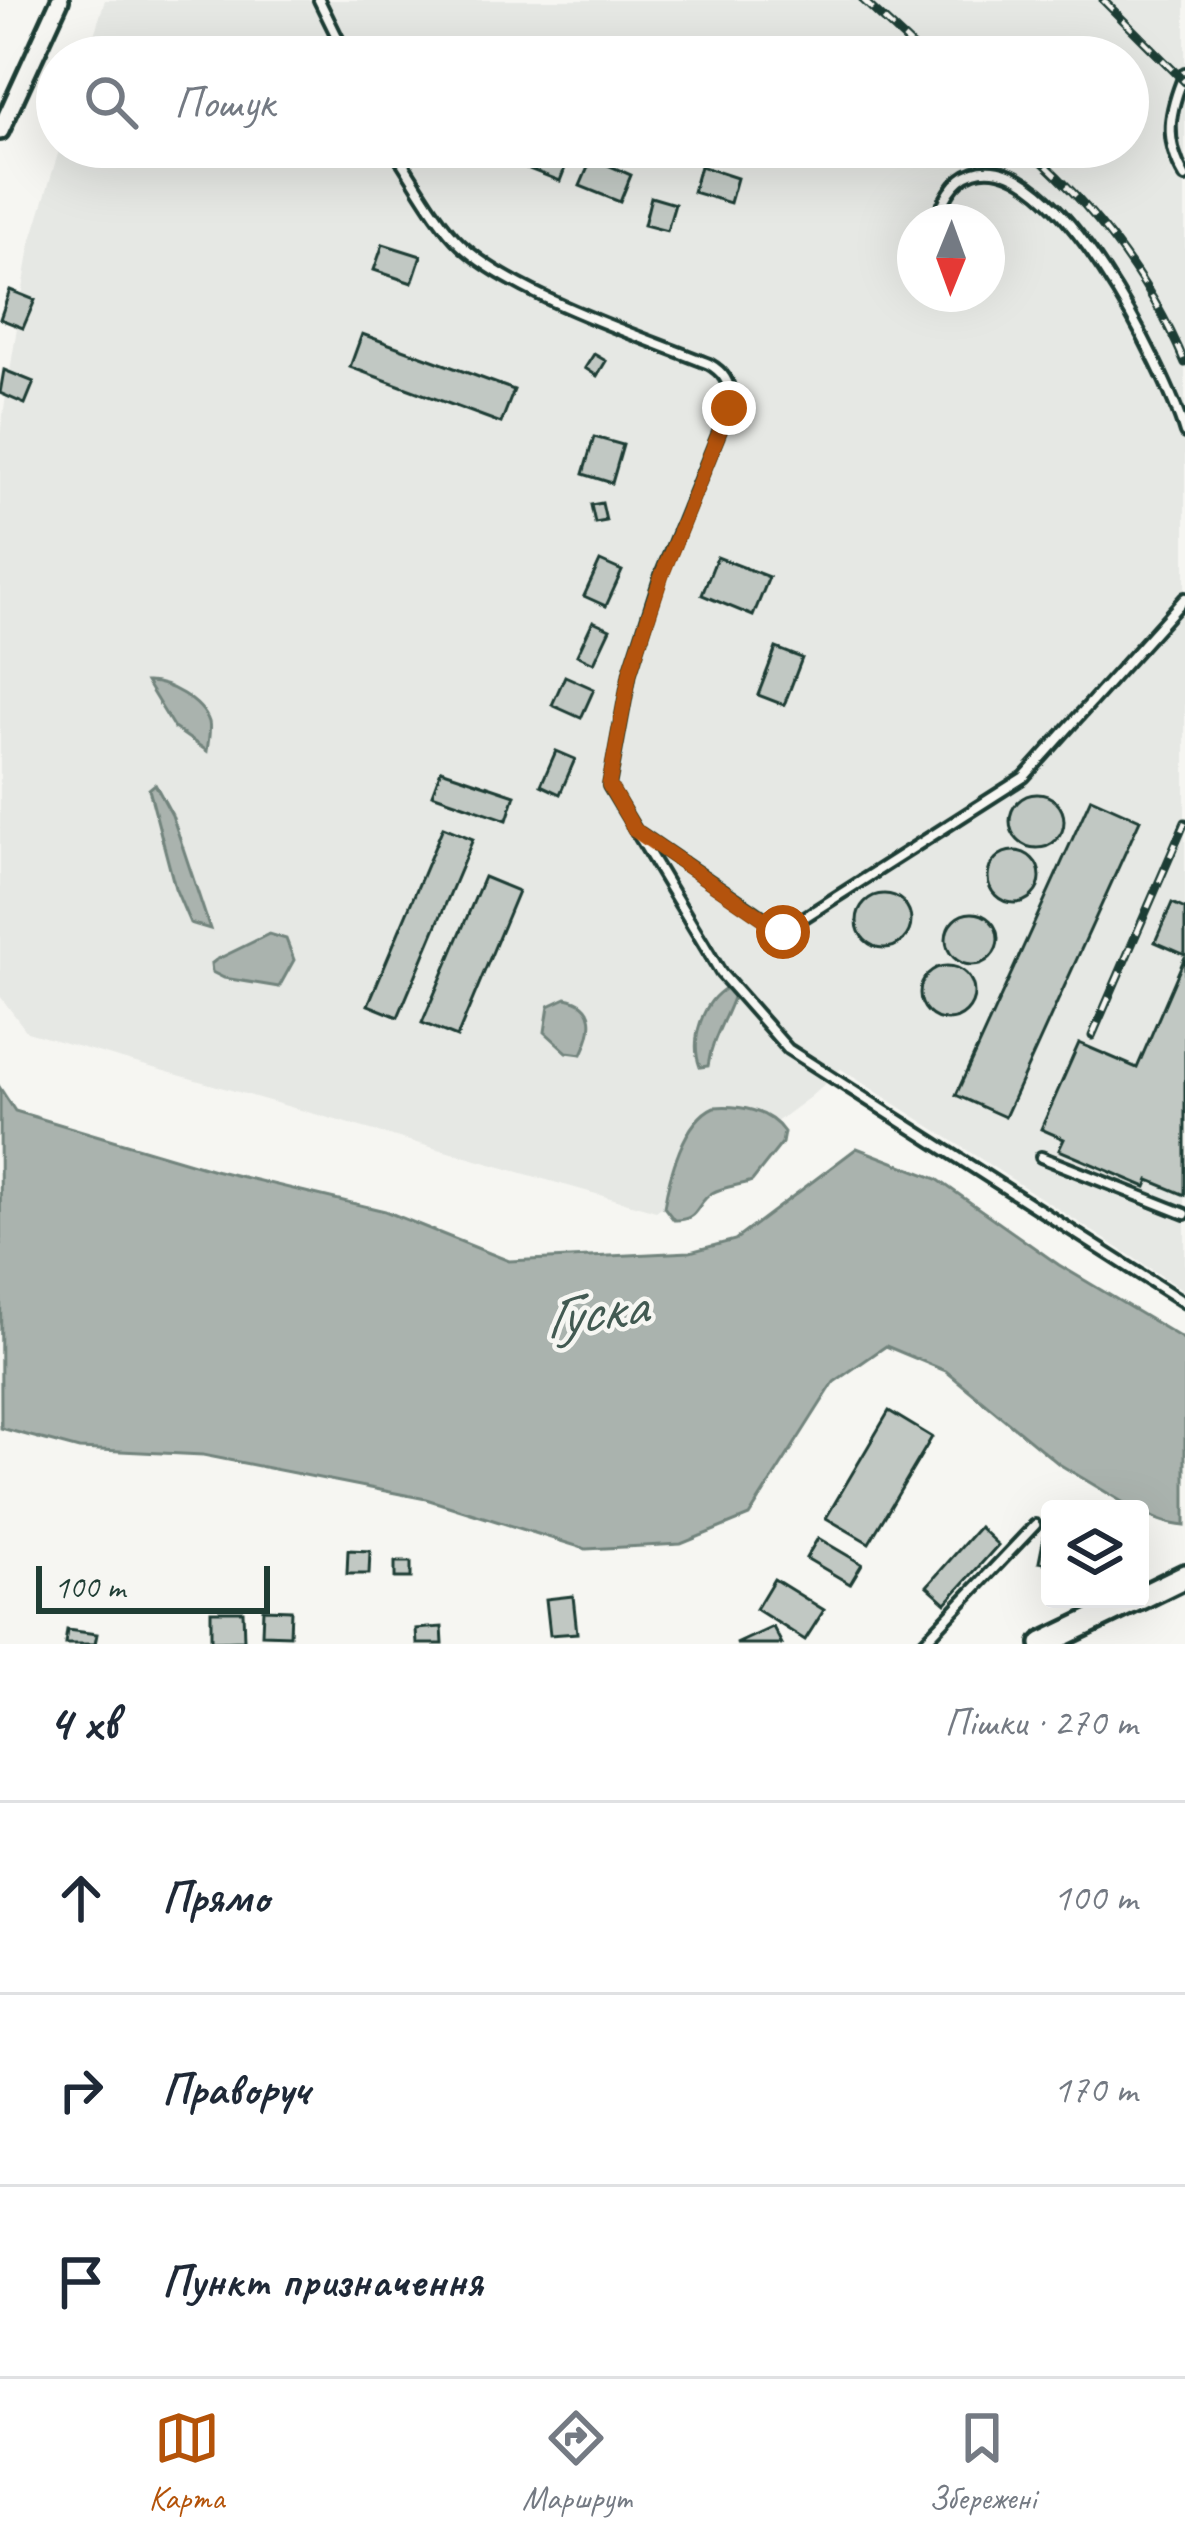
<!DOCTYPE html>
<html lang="uk">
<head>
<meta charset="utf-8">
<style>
  body { margin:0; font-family:Caveat,sans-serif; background:#f6f6f7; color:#1f2937 }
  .controls { position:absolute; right:36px; bottom:36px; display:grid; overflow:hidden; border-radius:12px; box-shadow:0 12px 48px #0002 }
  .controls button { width:108px; height:108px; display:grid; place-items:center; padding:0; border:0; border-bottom:3px solid #e0e1e3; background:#fff; color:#1f2937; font:60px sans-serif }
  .compass { position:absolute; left:897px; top:204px; width:108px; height:108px; border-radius:50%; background:#fff; box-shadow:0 12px 48px #0002; rotate:181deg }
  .scale { position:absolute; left:36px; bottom:30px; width:234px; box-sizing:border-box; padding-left:12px; border:6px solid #1f3d34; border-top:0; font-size:33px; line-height:42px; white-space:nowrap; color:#1f3d34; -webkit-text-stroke:9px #f6f6f2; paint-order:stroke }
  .stop { position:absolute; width:36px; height:36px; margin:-27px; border:9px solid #b45309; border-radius:50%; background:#fff }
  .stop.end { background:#b45309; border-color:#fff; box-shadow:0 3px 12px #0008 }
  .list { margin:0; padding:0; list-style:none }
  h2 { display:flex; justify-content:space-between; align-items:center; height:156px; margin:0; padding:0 48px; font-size:51px }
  h2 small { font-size:39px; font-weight:400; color:#747a83 }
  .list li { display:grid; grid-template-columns:78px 1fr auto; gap:36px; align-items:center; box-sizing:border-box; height:192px; padding:0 48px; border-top:3px solid #e0e1e3 }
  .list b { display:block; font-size:45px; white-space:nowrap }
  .list em { font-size:39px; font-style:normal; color:#747a83 }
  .icon { flex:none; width:66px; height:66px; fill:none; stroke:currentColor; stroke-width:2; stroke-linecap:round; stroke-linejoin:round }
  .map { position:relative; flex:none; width:1185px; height:1644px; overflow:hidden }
  .search { position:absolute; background:#fff; box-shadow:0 12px 48px #0002; left:36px; right:36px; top:36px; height:132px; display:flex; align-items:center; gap:30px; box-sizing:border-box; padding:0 42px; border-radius:66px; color:#747a83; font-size:45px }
  .sheet { height:732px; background:#fff }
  nav { display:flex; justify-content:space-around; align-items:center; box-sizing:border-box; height:168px; border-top:3px solid #e0e1e3; background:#fff; font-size:33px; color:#747a83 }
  nav a { display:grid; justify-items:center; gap:6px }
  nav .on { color:#b45309 }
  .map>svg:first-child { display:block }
  .built { fill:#e6e8e4; fill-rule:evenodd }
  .water { fill:#aab3ae; stroke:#72847d; stroke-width:3 }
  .building { fill:#c1c8c3; stroke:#1f3d34; stroke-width:3 }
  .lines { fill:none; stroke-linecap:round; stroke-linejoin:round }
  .service-casing { stroke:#1f3d34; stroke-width:16 }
  .minor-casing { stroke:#1f3d34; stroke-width:24 }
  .secondary-casing { stroke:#1f3d34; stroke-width:30 }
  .service { stroke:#f6f6f2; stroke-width:8 }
  .minor { stroke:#f6f6f2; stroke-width:15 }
  .secondary { stroke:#f6f6f2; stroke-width:21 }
  .rail-casing { stroke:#1f3d34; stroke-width:9 }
  .rail { stroke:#f6f6f2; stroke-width:4.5; stroke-dasharray:14; stroke-linecap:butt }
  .route { stroke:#b45309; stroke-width:15 }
  .labels { text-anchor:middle; stroke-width:9; stroke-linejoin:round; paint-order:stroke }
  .water-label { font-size:60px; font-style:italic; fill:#425a52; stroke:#f6f6f2 }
</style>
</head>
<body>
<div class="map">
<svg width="1185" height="1644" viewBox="0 0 1185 1644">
  <rect width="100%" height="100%" fill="#f6f6f2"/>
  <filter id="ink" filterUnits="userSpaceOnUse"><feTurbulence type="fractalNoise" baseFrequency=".00833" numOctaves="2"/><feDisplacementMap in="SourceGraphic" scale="24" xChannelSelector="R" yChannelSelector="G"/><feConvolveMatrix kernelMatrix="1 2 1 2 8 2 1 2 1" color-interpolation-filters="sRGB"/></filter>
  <g filter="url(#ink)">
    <!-- built -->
    <path class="built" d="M105,0H1185V1291L841,1069L810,1097L656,1211L27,1032L0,996V434L30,246L60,147H1128V57H87ZM915,222H987V294H915Z"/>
    <!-- water -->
    <g class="water">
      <path d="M146,682C167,681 202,701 209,722C211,729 208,743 207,751L174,728Z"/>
      <path d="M155,784L172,815L210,929L190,923L175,888L149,789Z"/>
      <path d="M269,934L286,939L294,960L279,987L224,978L212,972L211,964L216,960Z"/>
      <path d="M728,987L734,995C725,1021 712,1038 708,1066L700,1067C690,1040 702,1001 728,987Z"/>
      <path d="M566,998C598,1004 594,1029 582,1054L567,1052L545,1032L549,1006Z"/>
      <path d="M0,1088L15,1111L214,1170L385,1211L509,1261L690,1252L735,1240L857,1148L937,1179L1059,1265L1185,1340V1526C1157,1523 1152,1515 1134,1509L1059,1464L946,1371L886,1346L834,1382L749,1516L681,1544L586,1549L426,1499L203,1455L79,1449L1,1428Z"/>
      <path d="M714,1107C740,1105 769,1110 784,1132L782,1143L752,1181C739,1186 724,1186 712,1193C695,1203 700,1221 674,1220L664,1207C669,1176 684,1120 714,1107Z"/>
    </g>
    <!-- building -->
    <g class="building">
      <path d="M517,147H535L568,160L560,181L511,162Z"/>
      <path d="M592,158L631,175L620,202L580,186Z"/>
      <path d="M700,166L737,178L730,203L693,192Z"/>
      <path d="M651,197L675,204L667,231L644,225Z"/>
      <path d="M383,244L421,256L412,283L374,270Z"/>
      <path d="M10,290L35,300L23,328L0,319Z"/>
      <path d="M362,334L514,390L501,423L350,367Z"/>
      <path d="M594,354L606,361L597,376L585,368Z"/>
      <path d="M4,370L34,382L25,404L0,393Z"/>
      <path d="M594,437L623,445L612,483L583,474Z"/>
      <path d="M602,503L606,521L595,523L591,505Z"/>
      <path d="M717,557L769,577L753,616L702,595Z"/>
      <path d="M600,561L622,571L606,606L584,596Z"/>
      <path d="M593,621L610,629L594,663L577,655Z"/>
      <path d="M776,648L802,658L784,705L758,695Z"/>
      <path d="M565,676L594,689L581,718L552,705Z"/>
      <path d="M556,751L575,759L560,794L541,785Z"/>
      <path d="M441,770L515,795L507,820L432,794Z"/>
      <circle cx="1037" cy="821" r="27"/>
      <path d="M1091,798L1140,820L1005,1117L956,1095Z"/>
      <path d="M443,827L473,839L398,1017L368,1005Z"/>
      <circle cx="1014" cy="877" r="26"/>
      <path d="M484,877L518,891L457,1037L422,1023Z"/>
      <circle cx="884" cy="921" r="27"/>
      <path d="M1172,903L1185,909V955L1155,942Z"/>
      <circle cx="972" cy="939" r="26"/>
      <path d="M1185,957V1195L1149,1180L1146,1187L1059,1150L1064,1139L1041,1129L1079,1043L1137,1068Z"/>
      <circle cx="947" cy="993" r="27"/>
      <path d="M889,1411L932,1437L869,1543L826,1518Z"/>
      <path d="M979,1527L998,1545L946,1603L927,1586Z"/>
      <path d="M1044,1537L1050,1539V1564L1039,1562Z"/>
      <path d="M818,1538L862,1564L850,1584L806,1558Z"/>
      <path d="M348,1550L370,1551L369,1574H347Z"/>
      <rect x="395" y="1562" width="16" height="16"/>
      <path d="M774,1579L824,1610L805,1640L756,1609Z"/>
      <path d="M573,1596L577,1633L550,1635L546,1599Z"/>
      <path d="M263,1609L291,1610L290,1635L262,1634Z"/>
      <path d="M211,1611H243L244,1640L211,1641Z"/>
      <path d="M442,1627L443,1644H417L416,1629Z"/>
      <path d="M773,1627L782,1644H736Z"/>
      <path d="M67,1630L97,1634L95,1644H65Z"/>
    </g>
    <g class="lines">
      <defs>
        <g id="service">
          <path d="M319,0L347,57"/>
          <path d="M1185,73C1169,111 1163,140 1185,177"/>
          <path d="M392,147C412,176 436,222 461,245C514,295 640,336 709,364C727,374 733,389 729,408L661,575L630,672L609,786L721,973L788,1049L1185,1303"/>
          <path d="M937,222C942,202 953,179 974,172C1056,145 1167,373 1185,433"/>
          <path d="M641,834L783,931L1024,777L1185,598"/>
          <path d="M1041,1157L1185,1214"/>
          <path d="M922,1644L1035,1525"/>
        </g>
        <path id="minor" d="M0,131L60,0"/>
        <g id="secondary">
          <path d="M1140,1598L1185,1576"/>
          <path d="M1043,1644L1137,1599"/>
        </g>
      </defs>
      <!-- service casing -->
      <use href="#service" class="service-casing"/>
      <!-- minor casing -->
      <use href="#minor" class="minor-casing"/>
      <!-- secondary casing -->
      <use href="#secondary" class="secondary-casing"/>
      <!-- service -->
      <use href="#service" class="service"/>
      <!-- minor -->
      <use href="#minor" class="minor"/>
      <!-- secondary -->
      <use href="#secondary" class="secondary"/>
      <defs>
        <g id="rail">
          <path d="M863,0L924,57"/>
          <path d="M1103,0L1185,82"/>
          <path d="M1026,147C1094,207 1150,279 1185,363"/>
          <path d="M1092,1036L1185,822"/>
        </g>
      </defs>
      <!-- rail casing -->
      <use href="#rail" class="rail-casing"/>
      <!-- rail -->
      <use href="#rail" class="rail"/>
    </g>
  </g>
  <g class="lines" filter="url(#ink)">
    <!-- route -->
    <path class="route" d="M729,408L662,575L630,672L609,785L635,830L783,932"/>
  </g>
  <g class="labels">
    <!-- water labels -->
    <g class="water-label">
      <text transform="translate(594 1310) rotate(-8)" y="21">Гуска</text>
    </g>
  </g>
</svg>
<div class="controls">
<button><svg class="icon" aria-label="layers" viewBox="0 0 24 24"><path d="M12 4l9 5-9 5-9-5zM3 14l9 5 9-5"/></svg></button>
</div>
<svg class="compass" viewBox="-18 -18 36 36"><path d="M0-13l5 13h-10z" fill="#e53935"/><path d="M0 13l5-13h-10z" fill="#747a83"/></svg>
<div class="scale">100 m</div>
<div class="stop" style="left:783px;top:932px"></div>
<div class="stop end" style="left:729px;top:408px"></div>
<div class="search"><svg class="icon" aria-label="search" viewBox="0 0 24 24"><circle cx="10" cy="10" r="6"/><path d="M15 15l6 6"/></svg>Пошук</div>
</div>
<section class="sheet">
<h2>4 хв<small>Пішки · 270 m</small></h2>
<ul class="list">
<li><svg class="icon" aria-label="ahead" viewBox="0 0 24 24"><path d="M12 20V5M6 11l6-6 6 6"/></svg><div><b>Прямо</b></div><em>100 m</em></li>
<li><svg class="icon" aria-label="right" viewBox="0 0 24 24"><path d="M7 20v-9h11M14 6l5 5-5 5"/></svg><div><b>Праворуч</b></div><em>170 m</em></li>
<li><svg class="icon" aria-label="arrive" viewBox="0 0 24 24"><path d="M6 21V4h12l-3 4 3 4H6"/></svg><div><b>Пункт призначення</b></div></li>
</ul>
</section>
<nav>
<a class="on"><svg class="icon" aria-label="map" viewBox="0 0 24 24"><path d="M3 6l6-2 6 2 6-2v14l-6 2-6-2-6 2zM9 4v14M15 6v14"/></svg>Карта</a>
<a><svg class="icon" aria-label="directions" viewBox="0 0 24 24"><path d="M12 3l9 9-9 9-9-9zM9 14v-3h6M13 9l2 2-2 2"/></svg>Маршрут</a>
<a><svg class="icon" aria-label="saved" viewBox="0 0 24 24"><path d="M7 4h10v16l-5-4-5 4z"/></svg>Збережені</a>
</nav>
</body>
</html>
